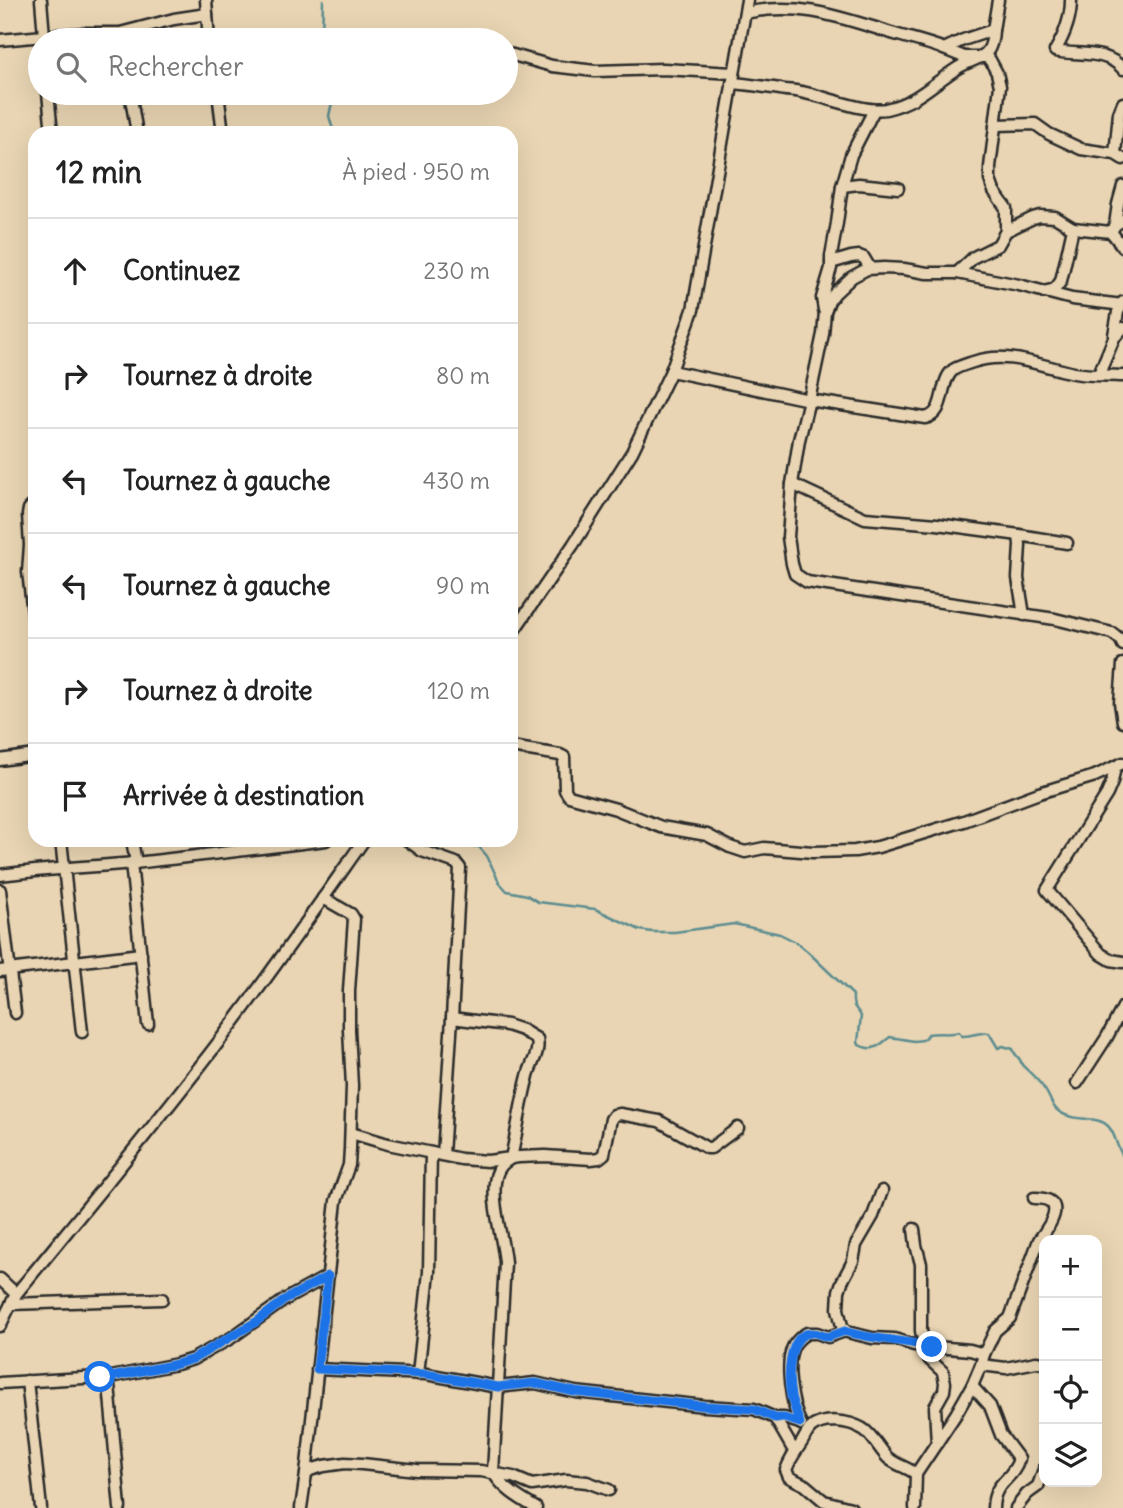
<!DOCTYPE html>
<html lang="fr">
<head>
<meta charset="utf-8">
<style>
  body { margin:0; font-family:Delius,sans-serif; background:#f6f6f6; color:#222 }
  .controls { position:absolute; right:21px; bottom:21px; display:grid; overflow:hidden; border-radius:14px; box-shadow:0 7px 28px #0002 }
  .controls button { width:63px; height:63px; display:grid; place-items:center; padding:0; border:0; border-bottom:2px solid #e0e0e0; background:#fff; color:#222; font:35px sans-serif }
  .stop { position:absolute; width:21px; height:21px; margin:-16px; border:5px solid #1a73e8; border-radius:50%; background:#fff }
  .stop.end { background:#1a73e8; border-color:#fff; box-shadow:0 2px 7px #0008 }
  .list { margin:0; padding:0; list-style:none }
  h2 { display:flex; justify-content:space-between; align-items:center; height:91px; margin:0; padding:0 28px; font-size:30px }
  h2 small { font-size:23px; font-weight:400; color:#767676 }
  .list li { display:grid; grid-template-columns:46px 1fr auto; gap:21px; align-items:center; box-sizing:border-box; height:105px; padding:0 28px; border-top:2px solid #e0e0e0 }
  .list b { display:block; font-size:26px; white-space:nowrap }
  .list em { font-size:23px; font-style:normal; color:#767676 }
  .icon { flex:none; width:38px; height:38px; fill:none; stroke:currentColor; stroke-width:2; stroke-linecap:round; stroke-linejoin:round }
  .map { position:relative; flex:none; width:1123px; height:1508px; overflow:hidden }
  .search { position:absolute; background:#fff; box-shadow:0 7px 28px #0002; left:28px; top:28px; width:490px; height:77px; display:flex; align-items:center; gap:18px; box-sizing:border-box; padding:0 24px; border-radius:38px; color:#767676; font-size:26px }
  .panel { position:absolute; background:#fff; box-shadow:0 7px 28px #0002; left:28px; top:126px; width:490px; height:721px; border-radius:21px }
  .map>svg:first-child { display:block }
  .lines { fill:none; stroke-linecap:round; stroke-linejoin:round }
  .stream { stroke:#5d8d90; stroke-width:2.5 }
  .minor-casing { stroke:#2b2b2b; stroke-width:15 }
  .minor { stroke:#e9d5b3; stroke-width:10 }
  .route { stroke:#1a73e8; stroke-width:9 }
</style>
</head>
<body>
<div class="map">
<svg width="1123" height="1508" viewBox="0 0 1123 1508">
  <rect width="100%" height="100%" fill="#e9d5b3"/>
  <filter id="ink" filterUnits="userSpaceOnUse"><feTurbulence type="fractalNoise" baseFrequency=".0143" numOctaves="2"/><feDisplacementMap in="SourceGraphic" scale="14" xChannelSelector="R" yChannelSelector="G"/><feConvolveMatrix kernelMatrix="1 2 1 2 8 2 1 2 1" color-interpolation-filters="sRGB"/></filter>
  <g filter="url(#ink)">
    <g class="lines">
      <!-- stream -->
      <g class="stream">
        <path d="M322,40L323,0"/>
        <path d="M334,133L329,116L334,93"/>
        <path d="M450,840L456,844L479,847L487,856L499,882L507,891L527,895L538,902L595,909L640,930L652,932H675L734,924L780,934L796,942L807,951L853,995C852,1008 856,1007 861,1016L858,1042L859,1045C874,1053 879,1045 890,1037L914,1041L923,1040L928,1034C939,1032 949,1035 959,1032L962,1036C972,1037 979,1031 989,1033L998,1048L1003,1046L1013,1049C1014,1056 1021,1057 1022,1065C1030,1073 1039,1080 1045,1090C1049,1095 1051,1104 1056,1109C1072,1124 1096,1114 1108,1126C1116,1134 1116,1147 1123,1156"/>
      </g>
      <defs>
        <g id="minor">
          <path d="M206,0L207,14"/>
          <path d="M1071,0C1071,17 1064,36 1055,51C1078,56 1106,49 1123,69"/>
          <path d="M745,13C796,2 834,15 882,30C902,37 924,41 944,49L963,40L993,30L998,0"/>
          <path d="M0,40L44,36L41,0"/>
          <path d="M44,40V36L84,33H120L174,19L207,14L209,40"/>
          <path d="M944,49L964,57H986L990,60L997,73L1000,86L990,167V180L994,191L1006,208V231L998,245L974,257L957,273"/>
          <path d="M506,53L552,66L595,71L664,69L733,73"/>
          <path d="M732,83C748,84 764,87 780,89C787,91 794,90 801,92C824,96 865,113 886,109C917,102 930,86 956,69C978,55 992,61 993,30"/>
          <path d="M48,93L52,133"/>
          <path d="M130,93L137,133"/>
          <path d="M218,93L223,133"/>
          <path d="M995,125L1035,124L1049,134L1081,149L1115,154L1123,159"/>
          <path d="M1115,154L1119,113L1123,103"/>
          <path d="M842,186L859,184L898,188"/>
          <path d="M1115,225L1118,204L1123,186"/>
          <path d="M1006,231L1033,218L1040,216L1055,217L1073,228L1111,232L1115,225L1123,220"/>
          <path d="M1112,233L1123,247"/>
          <path d="M831,263L851,257L859,256L864,258L870,268"/>
          <path d="M1044,292L1055,289L1061,281L1073,228"/>
          <path d="M1123,305L1072,299L1019,285L957,273H927L904,269L884,268L867,269L852,277L835,293L829,301L825,312L823,334L809,400L799,440L792,484L788,537L792,564L795,574L807,582L1055,619L1112,633L1120,639L1123,645"/>
          <path d="M824,310L822,298L831,268V256L837,223L842,186L851,155L874,110"/>
          <path d="M1114,335L1118,312L1123,302"/>
          <path d="M671,371L809,400L925,418C947,414 938,383 953,370C959,366 967,364 973,362C1008,350 1040,366 1074,373C1090,376 1107,375 1123,376"/>
          <path d="M1099,374L1114,338L1123,328"/>
          <path d="M792,484L865,518L937,524L1019,535L1067,543"/>
          <path d="M35,503L29,509L28,515L30,545L28,572L35,629"/>
          <path d="M1019,535L1020,545L1018,578L1024,615"/>
          <path d="M511,635L573,545L632,452L671,371L693,310L747,0"/>
          <path d="M1123,664L1120,703L1123,722"/>
          <path d="M511,747L560,755L564,757L565,790L569,796L616,809L661,827L707,835L730,847L745,852L764,848L813,852L855,851L878,847L964,821L1039,793L1095,776L1123,763"/>
          <path d="M0,760L35,755"/>
          <path d="M1115,767L1112,782L1107,794L1047,890L1101,954L1111,960L1123,962"/>
          <path d="M61,840L82,1032"/>
          <path d="M132,840L136,863"/>
          <path d="M407,840L422,851L456,863L460,868L452,1018L443,1155"/>
          <path d="M131,863L148,1024"/>
          <path d="M0,875C45,869 89,867 134,863C198,856 262,848 326,840"/>
          <path d="M0,890L15,1013"/>
          <path d="M0,971L141,954"/>
          <path d="M452,1018L507,1025L522,1030L537,1039C540,1053 531,1063 528,1076C521,1102 517,1132 511,1158C508,1160 505,1162 502,1165C484,1184 504,1239 505,1263L493,1472C503,1489 519,1498 536,1508"/>
          <path d="M1077,1083L1107,1037L1123,1007"/>
          <path d="M351,1133L388,1144L461,1159L488,1161L519,1157L545,1156L591,1159L599,1158L604,1154L611,1119L614,1115L620,1114L659,1121L707,1148H711L738,1128"/>
          <path d="M882,1191L873,1216L856,1245L853,1261L842,1282L839,1291L838,1309L842,1326L847,1332L872,1338L894,1339L914,1345L970,1350L984,1354L981,1365L972,1386"/>
          <path d="M914,1229L916,1245L921,1264V1331L927,1356L930,1360L943,1372L945,1383L944,1391L935,1407L937,1443"/>
          <path d="M0,1279L16,1294"/>
          <path d="M11,1304L162,1299"/>
          <path d="M0,1326L16,1294C87,1207 159,1121 227,1031C274,969 319,904 364,840"/>
          <path d="M984,1354L995,1331L1010,1318L1039,1240C1052,1223 1068,1198 1034,1198"/>
          <path d="M981,1365L1006,1368L1036,1362L1044,1363"/>
          <path d="M317,1369L426,1374L498,1387L535,1383L575,1392L705,1406L754,1409L775,1418H784L800,1423"/>
          <path d="M418,1374L429,1272L431,1153"/>
          <path d="M106,1378L109,1384L120,1508"/>
          <path d="M27,1381L41,1508"/>
          <path d="M0,1383L100,1377L106,1378L177,1364L193,1359L231,1338L286,1299L328,1276"/>
          <path d="M775,1418L794,1451"/>
          <path d="M801,1424C792,1407 784,1363 794,1345C797,1340 802,1336 807,1333H817L828,1337L845,1331"/>
          <path d="M306,1474L310,1470L324,1466L345,1463L362,1464L417,1470L481,1471L513,1477L532,1485L566,1480L587,1482L609,1490"/>
          <path d="M301,1508L306,1474L336,1201L349,1165L350,1149L352,1086L349,1030V991L354,919L351,914L323,898"/>
          <path d="M851,1508L824,1501L805,1485L789,1477L786,1470C790,1459 795,1452 802,1442C805,1437 807,1432 811,1428C824,1417 850,1421 863,1429C872,1434 880,1450 888,1458C896,1465 907,1467 916,1474"/>
          <path d="M915,1508L916,1474L956,1414L972,1386L990,1406L1001,1435L1019,1459C1012,1482 994,1480 993,1508"/>
          <path d="M1016,1508L1027,1494L1038,1486L1044,1469"/>
        </g>
      </defs>
      <!-- minor casing -->
      <use href="#minor" class="minor-casing"/>
      <!-- minor -->
      <use href="#minor" class="minor"/>
    </g>
  </g>
  <g class="lines" filter="url(#ink)">
    <!-- route -->
    <path class="route" d="M100,1377L106,1378L177,1364L193,1359L256,1322L286,1299L328,1276L317,1369L426,1374L498,1387L535,1383L575,1392L705,1406L754,1409L775,1418H784L800,1423C797,1414 793,1405 791,1396C788,1379 787,1334 811,1333C817,1332 822,1336 828,1337L845,1331L847,1332C875,1340 904,1340 932,1347"/>
  </g>
</svg>
<div class="controls">
<button>+</button>
<button>−</button>
<button><svg class="icon" aria-label="locate" viewBox="0 0 24 24"><circle cx="12" cy="12" r="6"/><path d="M12 2v4M12 18v4M2 12h4M18 12h4"/></svg></button>
<button><svg class="icon" aria-label="layers" viewBox="0 0 24 24"><path d="M12 4l9 5-9 5-9-5zM3 14l9 5 9-5"/></svg></button>
</div>
<div class="stop" style="left:100px;top:1377px"></div>
<div class="stop end" style="left:932px;top:1347px"></div>
<div class="search"><svg class="icon" aria-label="search" viewBox="0 0 24 24"><circle cx="10" cy="10" r="6"/><path d="M15 15l6 6"/></svg>Rechercher</div>
<section class="panel">
<h2>12 min<small>À pied · 950 m</small></h2>
<ul class="list">
<li><svg class="icon" aria-label="ahead" viewBox="0 0 24 24"><path d="M12 20V5M6 11l6-6 6 6"/></svg><div><b>Continuez</b></div><em>230 m</em></li>
<li><svg class="icon" aria-label="right" viewBox="0 0 24 24"><path d="M7 20v-9h11M14 6l5 5-5 5"/></svg><div><b>Tournez à droite</b></div><em>80 m</em></li>
<li><svg class="icon" aria-label="left" viewBox="0 0 24 24"><path d="M17 20v-9H6M10 6l-5 5 5 5"/></svg><div><b>Tournez à gauche</b></div><em>430 m</em></li>
<li><svg class="icon" aria-label="left" viewBox="0 0 24 24"><path d="M17 20v-9H6M10 6l-5 5 5 5"/></svg><div><b>Tournez à gauche</b></div><em>90 m</em></li>
<li><svg class="icon" aria-label="right" viewBox="0 0 24 24"><path d="M7 20v-9h11M14 6l5 5-5 5"/></svg><div><b>Tournez à droite</b></div><em>120 m</em></li>
<li><svg class="icon" aria-label="arrive" viewBox="0 0 24 24"><path d="M6 21V4h12l-3 4 3 4H6"/></svg><div><b>Arrivée à destination</b></div></li>
</ul>
</section>
</div>
</body>
</html>
